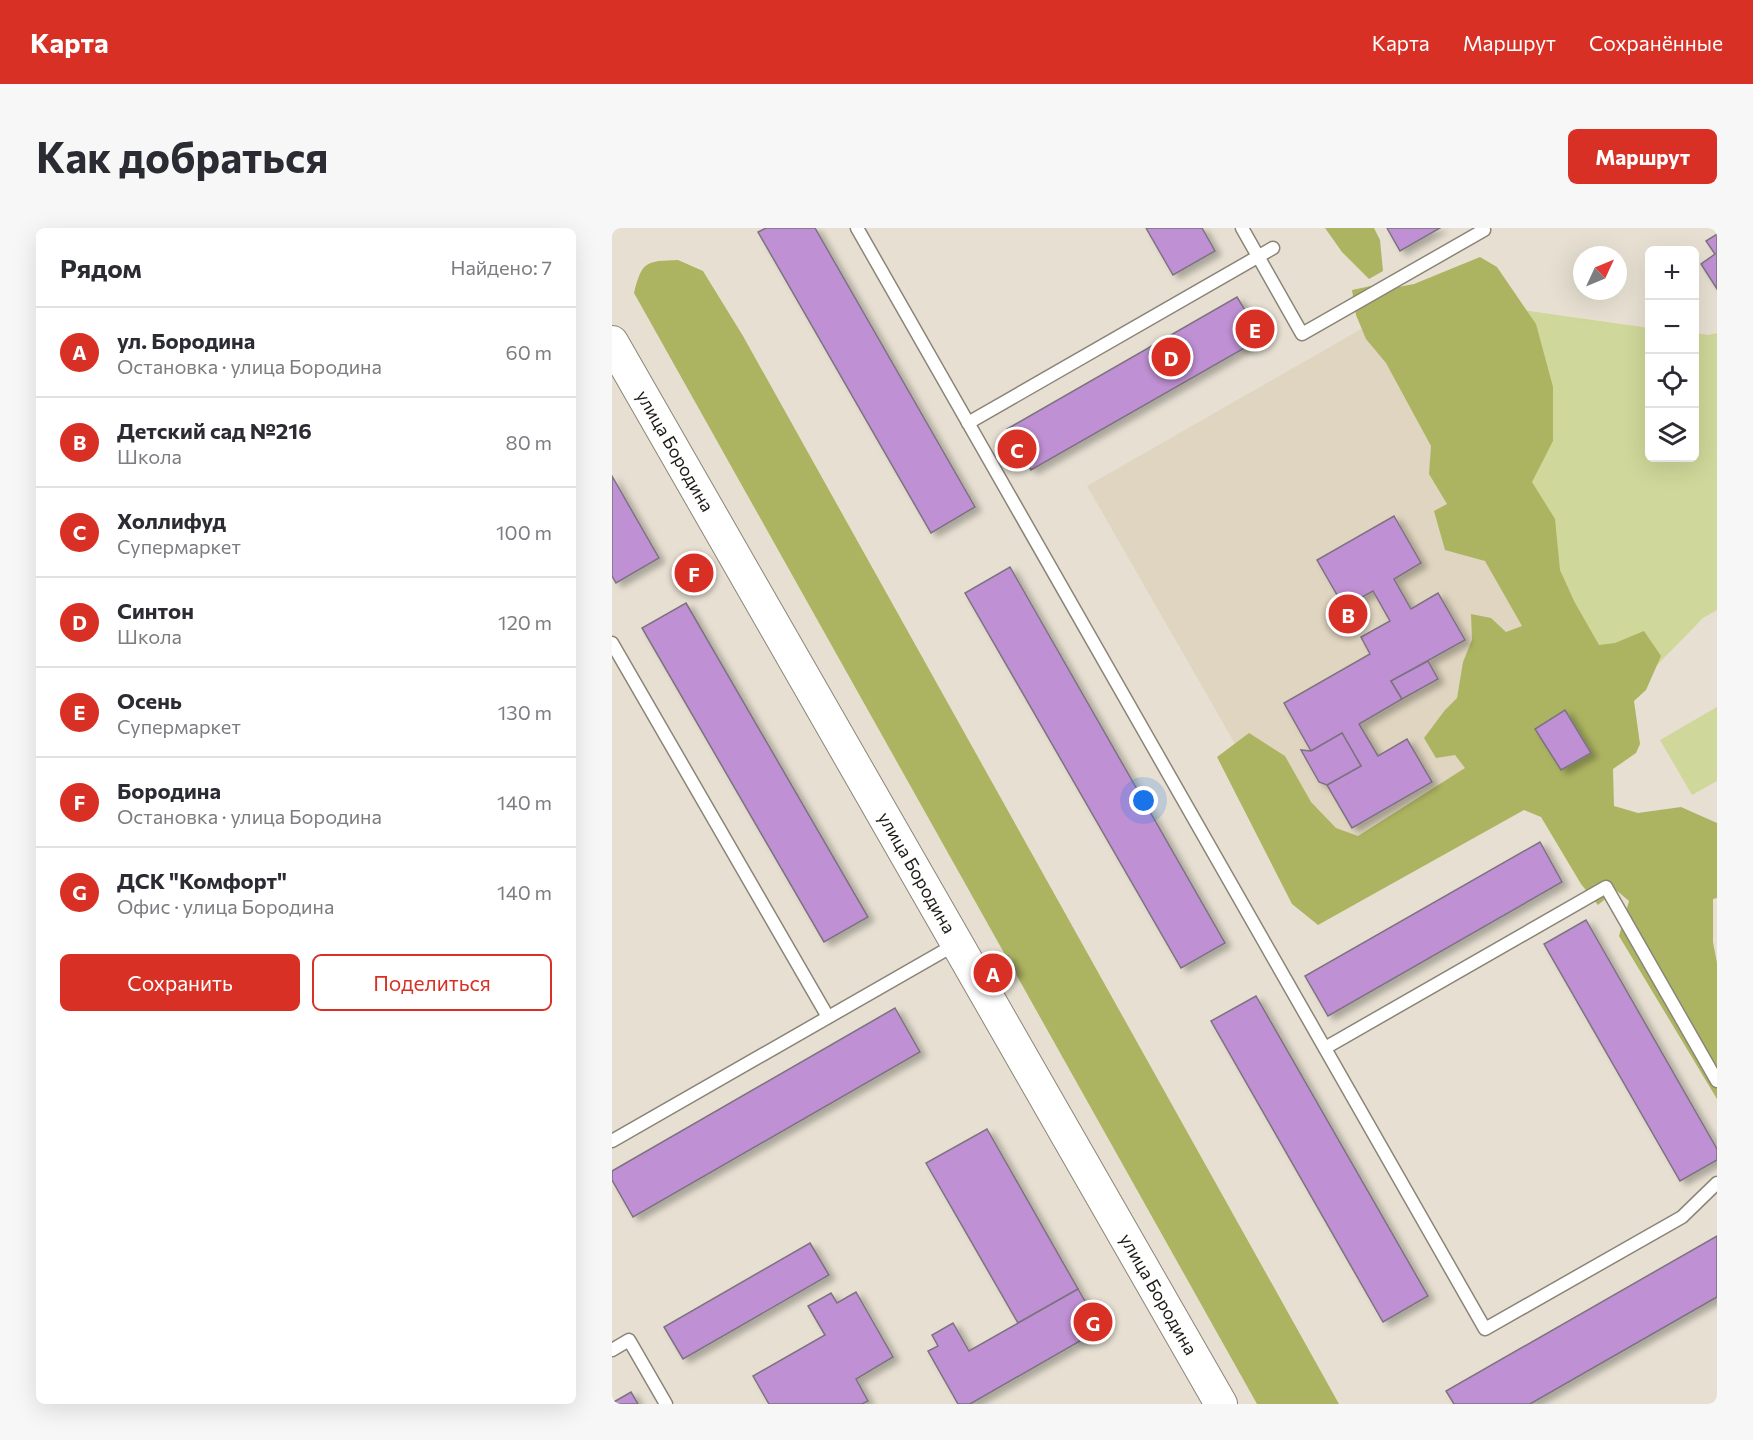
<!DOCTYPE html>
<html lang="ru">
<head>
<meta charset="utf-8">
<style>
  body { margin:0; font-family:Commissioner,sans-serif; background:#f7f7f7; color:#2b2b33 }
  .controls { position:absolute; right:18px; top:18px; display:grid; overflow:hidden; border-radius:9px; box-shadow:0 6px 24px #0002 }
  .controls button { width:54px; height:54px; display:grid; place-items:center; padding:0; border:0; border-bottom:2px solid #e1e1e2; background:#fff; color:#2b2b33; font:30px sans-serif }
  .compass { position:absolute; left:961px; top:18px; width:54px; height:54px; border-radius:50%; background:#fff; box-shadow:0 6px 24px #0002; rotate:46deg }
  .you { position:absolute; left:532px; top:573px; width:21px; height:21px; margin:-15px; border:4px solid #fff; border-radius:50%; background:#1a73e8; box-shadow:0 0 0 9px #1a73e833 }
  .badge { display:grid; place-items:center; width:39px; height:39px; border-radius:50%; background:#d93025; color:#fff; font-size:20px; font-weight:700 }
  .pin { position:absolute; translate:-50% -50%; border:3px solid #fff; box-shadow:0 2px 6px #0006 }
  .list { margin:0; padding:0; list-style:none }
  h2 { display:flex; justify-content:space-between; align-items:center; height:78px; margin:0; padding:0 24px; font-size:26px }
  h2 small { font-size:20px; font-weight:400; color:#7c7c81 }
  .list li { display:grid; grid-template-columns:39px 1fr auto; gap:18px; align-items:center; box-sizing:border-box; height:90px; padding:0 24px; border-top:2px solid #e1e1e2 }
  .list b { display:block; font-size:22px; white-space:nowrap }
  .list p { margin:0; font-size:20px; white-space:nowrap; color:#7c7c81 }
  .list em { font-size:20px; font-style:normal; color:#7c7c81 }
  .actions { display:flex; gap:12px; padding:18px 24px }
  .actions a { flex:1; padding:14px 0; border:2px solid #d93025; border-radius:9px; text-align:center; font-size:21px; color:#d93025 }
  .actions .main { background:#d93025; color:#fff }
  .icon { flex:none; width:33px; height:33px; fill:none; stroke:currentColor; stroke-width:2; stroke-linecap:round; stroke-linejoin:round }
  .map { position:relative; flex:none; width:1105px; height:1176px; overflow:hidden; border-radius:9px }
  header { display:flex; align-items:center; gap:36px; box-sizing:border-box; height:84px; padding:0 30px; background:#d93025; color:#fff }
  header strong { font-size:28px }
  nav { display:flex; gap:33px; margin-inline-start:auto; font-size:21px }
  .intro { display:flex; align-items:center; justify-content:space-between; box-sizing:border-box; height:144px; padding:0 36px }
  h1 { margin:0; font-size:42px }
  .button { padding:15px 27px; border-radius:9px; background:#d93025; color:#fff; font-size:21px; font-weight:700 }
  main { display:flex; gap:36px; padding:0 36px }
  aside { flex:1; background:#fff; border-radius:9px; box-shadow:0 6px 24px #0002 }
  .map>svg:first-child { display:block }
  .built { fill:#e0d5c0 }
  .green { fill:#cfd79a }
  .forest { fill:#acb461 }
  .building { fill:#bf90d3; stroke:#7b737f; stroke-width:1.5; filter:url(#shadow) }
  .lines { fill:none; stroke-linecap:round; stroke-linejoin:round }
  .lane-casing { stroke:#8b8577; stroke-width:15 }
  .secondary-casing { stroke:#8b8577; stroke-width:34 }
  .lane { stroke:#fff; stroke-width:12 }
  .secondary { stroke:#fff; stroke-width:32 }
  .labels { text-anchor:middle; stroke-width:4.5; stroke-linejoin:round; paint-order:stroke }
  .street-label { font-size:18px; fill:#1e1b16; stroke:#f5eddf }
</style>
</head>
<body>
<header>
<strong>Карта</strong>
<nav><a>Карта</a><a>Маршрут</a><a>Сохранённые</a></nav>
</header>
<div class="intro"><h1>Как добраться</h1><a class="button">Маршрут</a></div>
<main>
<aside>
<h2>Рядом<small>Найдено: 7</small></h2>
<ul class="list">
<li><span class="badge">A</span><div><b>ул. Бородина</b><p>Остановка · улица Бородина</p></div><em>60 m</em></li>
<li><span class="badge">B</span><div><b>Детский сад №216</b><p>Школа</p></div><em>80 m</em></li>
<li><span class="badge">C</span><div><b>Холлифуд</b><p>Супермаркет</p></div><em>100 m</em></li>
<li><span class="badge">D</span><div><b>Синтон</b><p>Школа</p></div><em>120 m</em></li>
<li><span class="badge">E</span><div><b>Осень</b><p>Супермаркет</p></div><em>130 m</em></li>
<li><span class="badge">F</span><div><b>Бородина</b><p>Остановка · улица Бородина</p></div><em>140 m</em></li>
<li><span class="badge">G</span><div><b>ДСК &quot;Комфорт&quot;</b><p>Офис · улица Бородина</p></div><em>140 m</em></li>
</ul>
<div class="actions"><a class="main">Сохранить</a><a>Поделиться</a></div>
</aside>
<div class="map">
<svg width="1105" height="1176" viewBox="0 0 1105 1176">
  <defs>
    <filter id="shadow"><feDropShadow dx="6" dy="4" stdDeviation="3" flood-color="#0004"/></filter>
  </defs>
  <rect width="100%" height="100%" fill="#e7e0d2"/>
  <!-- built -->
  <path class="built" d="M758,96L997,514L715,676L475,258Z"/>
  <!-- green -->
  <g class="green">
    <path d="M897,80L1037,100L1038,230H1082L1083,105L1096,107L1105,105V382L1091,390L1011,472L798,119Z"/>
    <path d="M1105,479V553L1080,567L1048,512Z"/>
  </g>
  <!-- forest -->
  <g class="forest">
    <path d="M713,0H762L768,12L771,43L757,51L730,24Z"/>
    <path d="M868,29L885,39L924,96L941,159V213L920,254L943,291L948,342L962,373L987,417L1003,415L1032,403L1049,428L1034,462L1022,473L1028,516L1024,525L1001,541L1002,578L1026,585L1069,579L1105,595V670L1101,671V714L1105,735V871L1007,708L1017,673L1004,662L986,677L969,656L929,589L912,582L706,697L680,676L605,529L637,505L673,528L699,574L724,600L746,608L853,540L843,527L824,530L812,510L833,482L845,470L851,434L860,412L859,386L879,390L894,404L910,398L873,333L833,322L822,283L835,276L817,246L819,218L774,135L754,111L744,87L740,62L759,58L786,59L802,56Z"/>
    <path d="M66,32L91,43L131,108L727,1176H645L22,65C30,33 34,33 66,32Z"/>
  </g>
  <!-- building -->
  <g class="building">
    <path d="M154,0H203L363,279L319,305L146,4Z"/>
    <path d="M534,0H590L603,23L561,47Z"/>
    <path d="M775,0H828L788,23Z"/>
    <path d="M1105,6V61L1089,36L1103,26L1094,13Z"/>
    <path d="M625,69L650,110L419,242L395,201Z"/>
    <path d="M0,248L47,330L4,355L0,348Z"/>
    <path d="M782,288L809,335L782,351L799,381L826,365L853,412L779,453L790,471L747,496L766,528L795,511L820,554L740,600L715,557L749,538L730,505L699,523L672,475L758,426L749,409L778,393L761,363L732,379L705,332Z"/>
    <path d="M398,339L613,715L569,740L353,365Z"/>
    <path d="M74,375L256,689L212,714L30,400Z"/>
    <path d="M816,433L826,451L790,471L779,453Z"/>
    <path d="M953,482L979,525L949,542L923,501Z"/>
    <path d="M730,505L749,538L715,557L707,554L689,522L699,523Z"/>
    <path d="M928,614L950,654L716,788L693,748Z"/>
    <path d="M974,692L1105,921V932L1068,953L932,716Z"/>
    <path d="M396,728L405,744L394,751L385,734Z"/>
    <path d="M644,768L816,1068L771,1094L599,793Z"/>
    <path d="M283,780L308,824L21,989L0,952V943Z"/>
    <path d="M375,901L466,1061L406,1095L314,935Z"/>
    <path d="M1105,1008V1069L918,1176H842L834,1163Z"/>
    <path d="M198,1015L217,1047L71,1131L52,1099Z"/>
    <path d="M466,1061L489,1101L358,1176H346L316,1123L326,1118L320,1107L341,1095L357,1123Z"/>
    <path d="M244,1064L281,1129L244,1151L256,1173L250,1176H157L141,1148L213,1107L196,1078L219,1065L225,1075Z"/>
    <path d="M19,1164L26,1176H0V1175Z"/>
  </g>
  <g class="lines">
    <defs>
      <g id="lane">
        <path d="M245,0L873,1101L1070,989L1105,955"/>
        <path d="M630,0L690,106L872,2L871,0"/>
        <path d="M356,195L661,20"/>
        <path d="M0,415L216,789"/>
        <path d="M713,820L994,659L1105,853"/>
        <path d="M0,913L344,716"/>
        <path d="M0,1122L17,1112L54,1176"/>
      </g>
      <g id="secondary">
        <path id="s1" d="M0,114L609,1176"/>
      </g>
    </defs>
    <!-- lane casing -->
    <use href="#lane" class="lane-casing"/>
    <!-- secondary casing -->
    <use href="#secondary" class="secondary-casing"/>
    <!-- lane -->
    <use href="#lane" class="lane"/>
    <!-- secondary -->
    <use href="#secondary" class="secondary"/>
  </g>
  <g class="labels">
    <!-- street labels -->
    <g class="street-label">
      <text dy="6" stroke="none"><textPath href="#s1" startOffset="126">улица Бородина</textPath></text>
      <text dy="6" stroke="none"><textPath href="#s1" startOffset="612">улица Бородина</textPath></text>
      <text dy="6" stroke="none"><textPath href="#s1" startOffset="1098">улица Бородина</textPath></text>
    </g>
  </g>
</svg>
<div class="controls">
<button>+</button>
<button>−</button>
<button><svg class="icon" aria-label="locate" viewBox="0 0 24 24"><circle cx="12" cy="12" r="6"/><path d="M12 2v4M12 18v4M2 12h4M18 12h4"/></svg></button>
<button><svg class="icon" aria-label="layers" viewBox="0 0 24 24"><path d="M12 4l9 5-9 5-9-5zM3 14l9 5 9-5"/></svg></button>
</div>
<svg class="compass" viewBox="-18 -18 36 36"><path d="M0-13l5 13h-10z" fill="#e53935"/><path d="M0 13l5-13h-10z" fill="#7c7c81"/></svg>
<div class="you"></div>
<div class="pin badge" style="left:381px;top:745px">A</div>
<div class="pin badge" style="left:736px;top:386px">B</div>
<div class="pin badge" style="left:405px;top:221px">C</div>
<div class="pin badge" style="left:559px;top:129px">D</div>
<div class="pin badge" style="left:643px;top:101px">E</div>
<div class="pin badge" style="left:82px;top:345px">F</div>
<div class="pin badge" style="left:481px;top:1094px">G</div>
</div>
</main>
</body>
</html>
